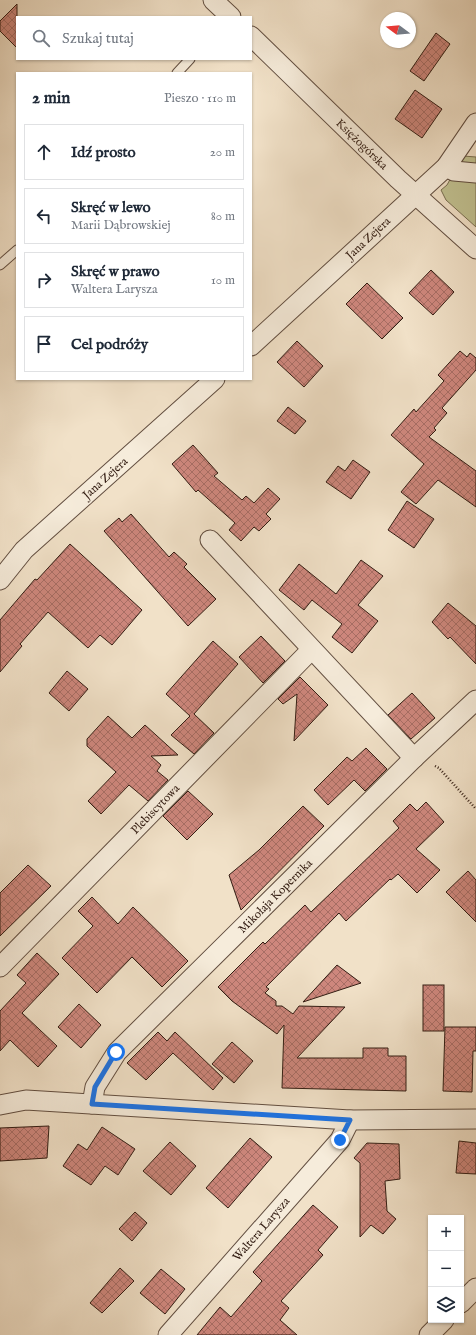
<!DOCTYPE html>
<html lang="pl">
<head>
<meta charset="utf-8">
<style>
  body { margin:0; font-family:"IM FELL English",serif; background:#f6f6f7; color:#1f2937 }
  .controls { position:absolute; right:12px; bottom:12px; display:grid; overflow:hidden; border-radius:0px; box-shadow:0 1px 3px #0004 }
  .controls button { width:36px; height:36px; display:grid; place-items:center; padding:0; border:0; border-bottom:1px solid #e0e1e3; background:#fff; color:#1f2937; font:20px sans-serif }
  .compass { position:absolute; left:380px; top:12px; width:36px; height:36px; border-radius:50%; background:#fff; box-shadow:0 1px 3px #0004; rotate:286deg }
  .stop { position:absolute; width:12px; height:12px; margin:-9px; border:3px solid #1a73e8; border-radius:50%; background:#fff }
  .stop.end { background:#1a73e8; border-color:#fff; box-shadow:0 1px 4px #0008 }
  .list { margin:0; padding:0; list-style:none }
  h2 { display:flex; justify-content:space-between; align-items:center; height:52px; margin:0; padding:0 16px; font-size:17px }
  h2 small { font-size:13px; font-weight:400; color:#747a83 }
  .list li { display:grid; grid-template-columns:26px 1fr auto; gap:12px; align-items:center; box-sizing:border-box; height:56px; margin:0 8px 8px; padding:0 8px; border:1px solid #e0e1e3; border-radius:0px }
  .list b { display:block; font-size:15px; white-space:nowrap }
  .list p { margin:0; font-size:13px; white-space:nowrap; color:#747a83 }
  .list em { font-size:13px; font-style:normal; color:#747a83 }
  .icon { flex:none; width:22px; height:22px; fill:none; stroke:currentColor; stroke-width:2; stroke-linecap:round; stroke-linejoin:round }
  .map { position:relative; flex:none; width:476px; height:1335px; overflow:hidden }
  .search { position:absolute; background:#fff; box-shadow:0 1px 3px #0004; left:16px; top:16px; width:236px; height:44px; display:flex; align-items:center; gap:10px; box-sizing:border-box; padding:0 14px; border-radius:0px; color:#747a83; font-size:15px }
  .panel { position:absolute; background:#fff; box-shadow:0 1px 3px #0004; left:16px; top:72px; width:236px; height:308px; border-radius:0px }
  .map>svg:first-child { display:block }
  .grass { fill:#c1c191; stroke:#7a6f52 }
  .building { fill:url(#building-cross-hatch); stroke:#331d13 }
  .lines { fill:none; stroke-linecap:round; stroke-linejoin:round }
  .service-casing { stroke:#624e40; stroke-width:11 }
  .minor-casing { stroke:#624e40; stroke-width:21 }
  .path { stroke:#331d13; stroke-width:2.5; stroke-dasharray:1 2; stroke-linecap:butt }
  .service { stroke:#f6ecdb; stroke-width:9 }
  .minor { stroke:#f6ecdb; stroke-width:19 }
  .route { stroke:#1a73e8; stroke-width:5 }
  .labels { text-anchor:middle; stroke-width:3; stroke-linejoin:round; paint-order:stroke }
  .street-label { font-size:12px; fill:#331d13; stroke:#f6ecdb }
</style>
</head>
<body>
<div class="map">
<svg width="476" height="1335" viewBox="0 0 476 1335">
  <defs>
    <pattern id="building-cross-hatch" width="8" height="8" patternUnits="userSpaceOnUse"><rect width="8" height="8" fill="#ce877d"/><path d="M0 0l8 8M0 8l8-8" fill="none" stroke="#a86e65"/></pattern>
  </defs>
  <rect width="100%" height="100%" fill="#f1e1c8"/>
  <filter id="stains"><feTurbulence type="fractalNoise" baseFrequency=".005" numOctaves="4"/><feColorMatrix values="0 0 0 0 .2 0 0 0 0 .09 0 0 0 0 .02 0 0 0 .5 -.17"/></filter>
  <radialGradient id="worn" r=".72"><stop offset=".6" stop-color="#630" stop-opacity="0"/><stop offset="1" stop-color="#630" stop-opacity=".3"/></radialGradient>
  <!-- grass -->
  <path class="grass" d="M463,156L476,157V227L446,200L441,190L447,185Z"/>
  <!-- building -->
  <g class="building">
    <path d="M17,4V48L0,31V21Z"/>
    <path d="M436,33L450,44L424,81L410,71Z"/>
    <path d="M415,90L442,109L422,138L395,119Z"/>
    <path d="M431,270L454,292L433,315L409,293Z"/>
    <path d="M367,283L403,318L382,339L346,304Z"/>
    <path d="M297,341L323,366L304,387L277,362Z"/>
    <path d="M460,351L467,357L470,353L476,358V370L442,408L447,413L434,428L436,430L429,437L476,471V507L438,480L416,504L401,492L424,464L391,435L414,409L416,412L444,381L438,375Z"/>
    <path d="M288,407L306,421L295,434L277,421Z"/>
    <path d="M193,445L218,473L214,476L242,500L246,496L254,503L268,488L280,499L266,514L271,519L259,531L254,527L241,541L229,530L235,523L198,490L196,492L172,464Z"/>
    <path d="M353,460L370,472L351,499L326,482L338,466L345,471Z"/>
    <path d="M407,501L434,519L414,548L388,530Z"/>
    <path d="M131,514L169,557L174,552L187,564L184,567L216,599L188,626L104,531L119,518L122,522Z"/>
    <path d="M70,544L142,610L112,645L100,635L88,648L48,612L20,644L22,646L0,672V620L35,579L37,580Z"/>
    <path d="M361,560L383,576L358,605L378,621L352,653L332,637L342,624L312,600L304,610L279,590L299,564L336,594Z"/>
    <path d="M448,603L476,626V664L450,637L448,639L432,622Z"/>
    <path d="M261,636L285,661L263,683L239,657Z"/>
    <path d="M213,641L238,664L194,714L214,733L194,754L171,735L190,716L166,694Z"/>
    <path d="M67,671L88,689L69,711L49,693Z"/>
    <path d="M300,677L328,705L294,741L297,694L283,704L278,699Z"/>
    <path d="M412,693L435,718L411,739L388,715Z"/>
    <path d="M108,716L132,738L145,725L178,755L151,756L161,765L157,771L168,780L148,801L129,785L101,814L88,801L116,772L87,746V739Z"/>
    <path d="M366,748L387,769L365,791L354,780L328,805L314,790L347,757L352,761Z"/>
    <path d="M188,791L213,814L187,840L163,816Z"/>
    <path d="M426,802L444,822L416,849L440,870L417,893L398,874L391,880L390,879L346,921L339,913L266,987L269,989L265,993L276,1001V1006H282L293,1014L299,1006L345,1007L297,1058H363V1048H388V1056H406V1091L282,1088L284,1025L277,1034L232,1001L218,987L263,942L265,944L305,905L311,912L399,828L393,821L410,804L417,811Z"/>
    <path d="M303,806L324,826L241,910L229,875L259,850Z"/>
    <path d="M28,865L51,886L0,936V893Z"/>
    <path d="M468,871L476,880V922L446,892Z"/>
    <path d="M92,897L118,924L133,907L188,961L162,987L132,957L97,993L62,958L93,926L78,911Z"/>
    <path d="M37,953L59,974L22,1013L57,1046L38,1067L10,1040L0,1051V1011L26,983L17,975Z"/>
    <path d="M337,965L361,983L303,1002Z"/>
    <rect x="423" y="985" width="21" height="46"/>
    <path d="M79,1004L101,1025L81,1048L58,1027Z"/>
    <path d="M445,1027H476V1051H473L472,1092L443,1091Z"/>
    <path d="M158,1032L167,1041L175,1032L223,1078L213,1090L173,1053L146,1080L127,1063Z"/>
    <path d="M232,1042L253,1061L234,1083L212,1064Z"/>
    <path d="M49,1126L47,1158L0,1161V1128Z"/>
    <path d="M102,1127L135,1149L118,1175L105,1166L91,1185L63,1166L78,1144L87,1150Z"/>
    <path d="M250,1138L272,1157L228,1208L206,1188Z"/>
    <path d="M459,1141L476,1143V1174L456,1173Z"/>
    <path d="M170,1142L196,1166L171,1195L143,1171Z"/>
    <path d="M367,1143L399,1144L400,1179L385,1181L387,1211L396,1219L383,1234L371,1225L360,1237V1163L354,1158Z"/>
    <path d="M313,1205L338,1227L318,1250L323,1255L281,1301L289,1308L280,1320L297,1335H197L220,1307L231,1317L262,1281L253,1272Z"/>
    <path d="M135,1212L147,1223L132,1241L119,1229Z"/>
    <path d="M120,1268L134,1281L102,1313L90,1303Z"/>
    <path d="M161,1269L185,1289L165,1314L140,1293Z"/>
  </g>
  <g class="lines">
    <defs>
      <g id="service">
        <path d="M177,73L190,59"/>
        <path d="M0,265L17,250"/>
      </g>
      <g id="minor">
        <path d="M213,0L231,17"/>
        <path d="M251,36L398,179L476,249"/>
        <path d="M446,167L454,171L476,173"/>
        <path d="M251,346L446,167L476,123"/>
        <path d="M210,540L414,758"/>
        <path d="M0,580L24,550L215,379"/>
        <path d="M0,967L311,650"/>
        <path d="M92,1104L95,1087L117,1052L414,758L476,700"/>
        <path d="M0,1105L26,1100L350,1120L476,1119"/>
        <path d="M461,1303L476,1288"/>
        <path d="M168,1335L340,1140L350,1120"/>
        <path d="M429,1335L444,1320"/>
      </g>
    </defs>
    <!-- service casing -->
    <use href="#service" class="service-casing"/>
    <!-- minor casing -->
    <use href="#minor" class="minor-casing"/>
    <!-- path -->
    <path class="path" d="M435,766L439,768L476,809"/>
    <!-- service -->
    <use href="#service" class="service"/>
    <!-- minor -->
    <use href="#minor" class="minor"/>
  </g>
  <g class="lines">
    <!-- route -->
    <path class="route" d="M116,1052L95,1087L92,1104L350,1120L340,1140"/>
  </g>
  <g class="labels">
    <!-- street labels -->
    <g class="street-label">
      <text transform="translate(362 144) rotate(44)" y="4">Księżogórska</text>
      <text transform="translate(368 238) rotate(-43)" y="4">Jana Zejera</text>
      <text transform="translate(105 478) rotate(-42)" y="4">Jana Zejera</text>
      <text transform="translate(155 809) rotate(-46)" y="4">Plebiscytowa</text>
      <text transform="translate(275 896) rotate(-45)" y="4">Mikołaja Kopernika</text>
      <text transform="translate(261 1229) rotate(-49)" y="4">Waltera Larysza</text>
    </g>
  </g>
  <rect width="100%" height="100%" filter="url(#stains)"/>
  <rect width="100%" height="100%" fill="url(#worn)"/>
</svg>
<div class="controls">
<button>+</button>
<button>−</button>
<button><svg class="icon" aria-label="layers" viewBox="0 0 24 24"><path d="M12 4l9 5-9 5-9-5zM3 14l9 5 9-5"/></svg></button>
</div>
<svg class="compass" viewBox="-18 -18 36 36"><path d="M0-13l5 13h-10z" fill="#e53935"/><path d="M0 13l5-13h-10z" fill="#747a83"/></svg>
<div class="stop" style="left:116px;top:1052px"></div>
<div class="stop end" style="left:340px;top:1140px"></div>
<div class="search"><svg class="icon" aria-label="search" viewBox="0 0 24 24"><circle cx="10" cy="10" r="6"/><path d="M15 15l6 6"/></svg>Szukaj tutaj</div>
<section class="panel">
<h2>2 min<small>Pieszo · 110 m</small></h2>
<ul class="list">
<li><svg class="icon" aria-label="ahead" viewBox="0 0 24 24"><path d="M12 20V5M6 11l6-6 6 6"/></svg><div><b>Idź prosto</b></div><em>20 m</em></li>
<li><svg class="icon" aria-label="left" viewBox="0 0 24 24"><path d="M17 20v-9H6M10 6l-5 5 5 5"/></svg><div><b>Skręć w lewo</b><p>Marii Dąbrowskiej</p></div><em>80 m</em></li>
<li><svg class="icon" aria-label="right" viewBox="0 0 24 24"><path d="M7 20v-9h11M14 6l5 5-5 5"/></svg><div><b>Skręć w prawo</b><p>Waltera Larysza</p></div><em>10 m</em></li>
<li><svg class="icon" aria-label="arrive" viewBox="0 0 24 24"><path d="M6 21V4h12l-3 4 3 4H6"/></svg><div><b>Cel podróży</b></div></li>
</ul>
</section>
</div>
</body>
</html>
